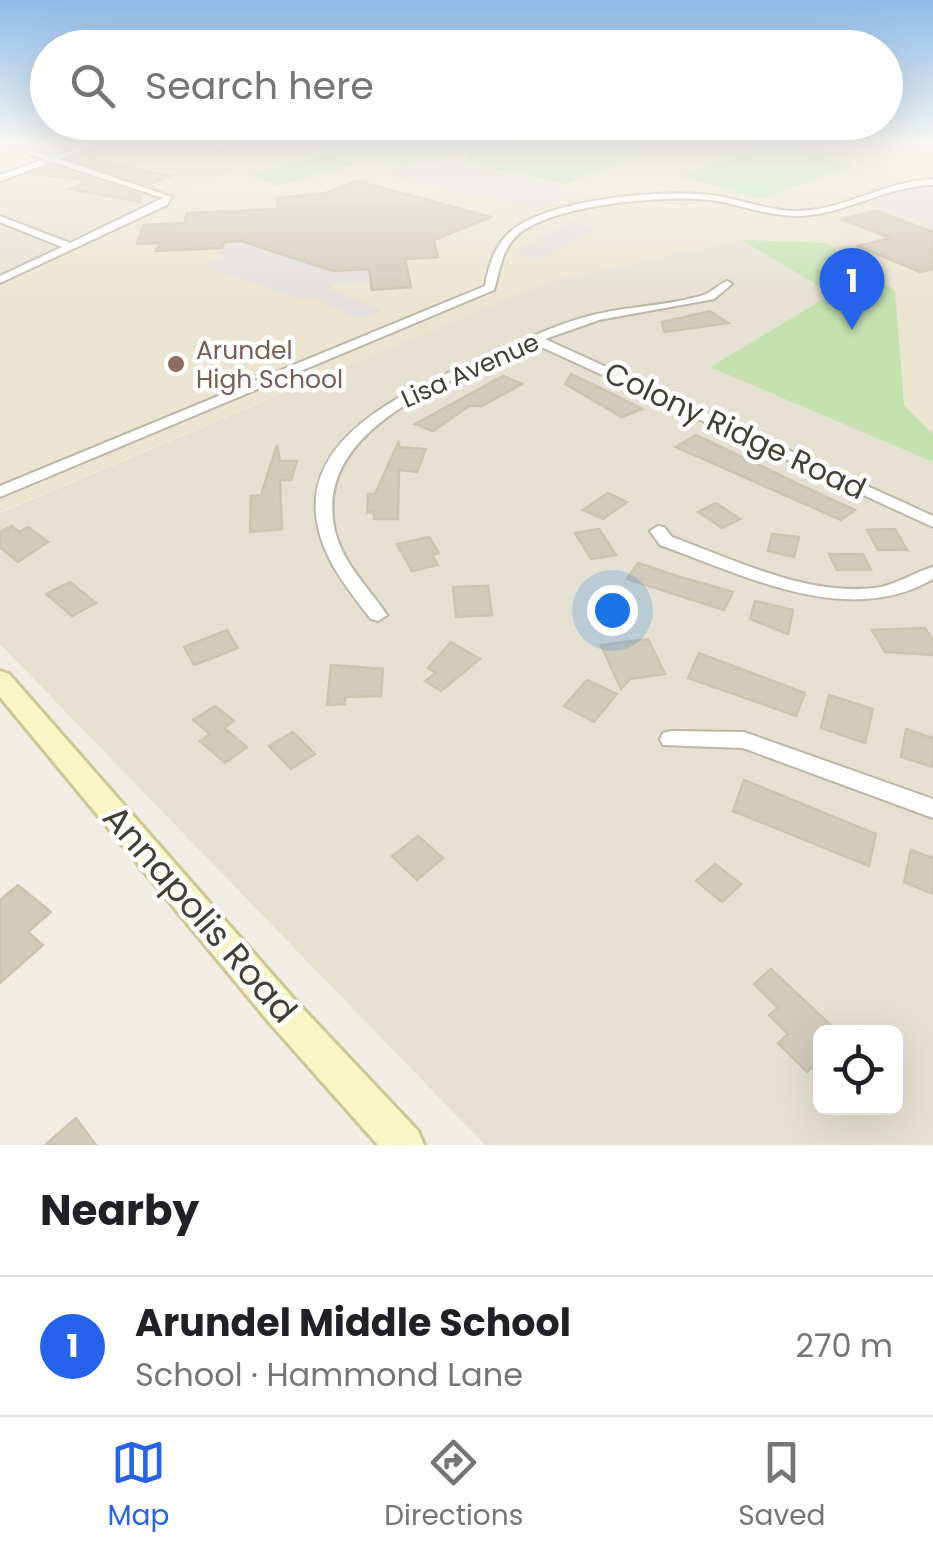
<!DOCTYPE html>
<html lang="en">
<head>
<meta charset="utf-8">
<style>
  body { margin:0; font-family:Poppins,sans-serif; background:#f2f2f2; color:#202124 }
  .controls { position:absolute; right:30px; bottom:30px; display:grid; overflow:hidden; border-radius:15px; box-shadow:0 10px 40px #0002 }
  .controls button { width:90px; height:90px; display:grid; place-items:center; padding:0; border:0; border-bottom:2px solid #e0e0e0; background:#fff; color:#202124; font:50px sans-serif }
  .you { position:absolute; left:612px; top:610px; width:35px; height:35px; margin:-25px; border:8px solid #fff; border-radius:50%; background:#1a73e8; box-shadow:0 0 0 15px #1a73e833 }
  .badge { display:grid; place-items:center; width:65px; height:65px; border-radius:50%; background:#2563eb; color:#fff; font-size:32px; font-weight:700 }
  .pin { position:absolute; translate:-50% -82px; filter:drop-shadow(0 2px 5px #0008) }
  .pin::after { content:''; position:absolute; top:52px; width:35px; height:30px; background:inherit; clip-path:polygon(0 0,100% 0,50% 100%) }
  .list { margin:0; padding:0; list-style:none }
  h2 { display:flex; justify-content:space-between; align-items:center; height:130px; margin:0; padding:0 40px; font-size:42px }
  h2 small { font-size:32px; font-weight:400; color:#757577 }
  .list li { display:grid; grid-template-columns:65px 1fr auto; gap:30px; align-items:center; box-sizing:border-box; height:140px; padding:0 40px; border-top:2px solid #e0e0e0 }
  .list b { display:block; font-size:38px; white-space:nowrap }
  .list p { margin:0; font-size:32px; white-space:nowrap; color:#757577 }
  .list em { font-size:32px; font-style:normal; color:#757577 }
  .icon { flex:none; width:55px; height:55px; fill:none; stroke:currentColor; stroke-width:2; stroke-linecap:round; stroke-linejoin:round }
  .map { position:relative; flex:none; width:933px; height:1145px; overflow:hidden }
  .search { position:absolute; background:#fff; box-shadow:0 10px 40px #0002; left:30px; right:30px; top:30px; height:110px; display:flex; align-items:center; gap:25px; box-sizing:border-box; padding:0 35px; border-radius:55px; color:#757577; font-size:38px }
  .sheet { height:270px; background:#fff }
  nav { display:flex; justify-content:space-around; align-items:center; box-sizing:border-box; height:140px; border-top:2px solid #e0e0e0; background:#fff; font-size:28px; color:#757577 }
  nav a { display:grid; justify-items:center; gap:5px }
  nav .on { color:#2563eb }
  .map>svg:first-child { display:block }
  .residential { fill:#e4e1d2; fill-rule:evenodd }
  .education { fill:#e9e5cf }
  .green { fill:#c3e2af }
  .parking { fill:#e1e0dc }
  .building { fill:#d1cbba; stroke:#cbc4ae; stroke-width:2.5 }
  .lines { fill:none; stroke-linecap:round; stroke-linejoin:round }
  .minor-casing { stroke:#bbb7a7; stroke-width:4 }
  .secondary-casing { stroke:#cdc796; stroke-width:6 }
  .minor { fill:#fff; fill-rule:evenodd }
  .secondary { fill:#faf5c4; fill-rule:evenodd }
  .education-dot { fill:#8d6e63; stroke:#fff; stroke-width:4 }
  .labels { text-anchor:middle; stroke-width:9; stroke-linejoin:round; paint-order:stroke }
  .far-education-label { font-size:25px; fill:#785e54; stroke:#fff; text-anchor:start }
  .far-street-label { font-size:25px; fill:#423f34; stroke:#fff }
  .street-label { font-size:30px; fill:#423f34; stroke:#fff }
  .near-street-label { font-size:35px; fill:#423f34; stroke:#fff }
</style>
</head>
<body>
<div class="map">
<svg width="933" height="1145" viewBox="0 0 933 1145">
  <rect width="100%" height="100%" fill="#f0eee4"/>
  <!-- residential -->
  <g class="residential">
    <path d="M0,143H292L0,280Z"/>
    <path d="M742,240L833,294L711,367L933,462V1145H485L0,644V513L546,282ZM820,1032H896V1108H820Z"/>
  </g>
  <!-- education -->
  <path class="education" d="M292,143H933V462L710,367L832,294L741,240L546,282L0,512V280Z"/>
  <!-- green -->
  <g class="green">
    <path d="M316,143H468L403,165Z"/>
    <path d="M489,143H612L639,149L632,156L568,184L494,169L466,158L469,154L464,152Z"/>
    <path d="M775,146L854,165L761,199L679,175Z"/>
    <path d="M327,155L357,164L279,186L250,175Z"/>
    <path d="M742,240L827,243L895,291L904,405L933,434V462L710,367L832,294Z"/>
  </g>
  <!-- parking -->
  <g class="parking">
    <path d="M427,158L434,160L576,191L544,207H530L385,175Z"/>
    <path d="M896,181L933,184V227L846,198Z"/>
    <path d="M572,222L597,228L538,259L513,252Z"/>
    <path d="M241,241L333,271L369,269L371,282L332,284V290L382,311L359,319L313,297L306,300L204,267L221,259L222,248Z"/>
  </g>
  <!-- building -->
  <g class="building">
    <path d="M103,143L136,146L92,160L170,176L148,185L71,159Z"/>
    <path d="M52,166L141,195L140,202L70,189L89,180L31,174Z"/>
    <path d="M357,181L491,217L434,240L438,257L405,259L411,287L372,290L369,269L333,271L241,241L224,242L222,248L156,251L160,243L137,244L144,225L184,223L187,213L277,209L278,198L325,193Z"/>
    <path d="M877,211L933,232V269L920,272L858,246L890,238L842,219Z"/>
    <path d="M710,311L728,323L664,332L662,322Z"/>
    <path d="M571,374L623,399L642,409L622,417L565,384Z"/>
    <path d="M503,376L522,384L482,406H469L433,431L415,424Z"/>
    <path d="M696,435L828,498L855,510L841,520L676,447Z"/>
    <path d="M399,441V447L426,449L417,472L399,470L398,519H374V512L367,513L368,494H375Z"/>
    <path d="M277,445L280,461H297L291,480H280L282,529L250,532L251,496L261,495Z"/>
    <path d="M608,493L627,502L603,519L583,510Z"/>
    <path d="M716,503L740,519L722,528L698,512Z"/>
    <path d="M12,526L19,532L28,527L48,542L18,562L0,547V532Z"/>
    <path d="M599,529L616,555L591,559L575,533Z"/>
    <path d="M895,529L907,550H878L867,530Z"/>
    <path d="M772,534L799,537L794,557L768,551Z"/>
    <path d="M429,537L439,553L432,555L438,565L412,571L397,544Z"/>
    <path d="M829,554H863L871,570H837Z"/>
    <path d="M638,563L684,578L733,592L724,610L627,579Z"/>
    <path d="M70,582L96,603L72,616L46,594Z"/>
    <path d="M488,586L492,615L456,617L453,587Z"/>
    <path d="M755,601L793,610L788,634L750,619Z"/>
    <path d="M925,628L933,641V655L885,652L872,630Z"/>
    <path d="M227,630L238,648L194,665L184,647Z"/>
    <path d="M648,639L665,674L630,679L621,689L601,645Z"/>
    <path d="M451,642L480,659L441,691L425,681L436,673L428,668Z"/>
    <path d="M699,653L805,693L796,716L688,678Z"/>
    <path d="M331,665L383,669L381,696L345,697V704L327,705Z"/>
    <path d="M587,680L617,694L594,722L564,706Z"/>
    <path d="M829,695L873,709L865,743L821,728Z"/>
    <path d="M215,706L234,721L224,728L247,747L225,763L200,741L210,734L193,720Z"/>
    <path d="M906,729L933,738V767L901,757Z"/>
    <path d="M293,732L315,754L291,769L269,746Z"/>
    <path d="M744,780L876,834L869,866L733,811Z"/>
    <path d="M418,836L443,858L417,880L392,856Z"/>
    <path d="M911,850L933,858V894L904,882Z"/>
    <path d="M715,864L741,884L722,902L696,881Z"/>
    <path d="M18,885L51,912L28,932L43,945L0,983V900Z"/>
    <path d="M771,969L838,1032H820V1059L807,1072L778,1043L788,1034L769,1015L778,1008L754,984Z"/>
    <path d="M76,1118L96,1145H45Z"/>
  </g>
  <g class="lines">
    <defs>
      <g id="minor">
        <path d="M0,143C18,143 33,154 50,155C65,157 82,143 99,143L60,159L172,197L167,205L0,283V276L62,247L0,222V216L70,243L163,198L52,162L0,181V175L44,159Z"/>
        <path d="M202,143H215L235,150L231,152Z"/>
        <path d="M933,179V185C886,186 846,214 800,216C769,217 740,204 710,200C666,195 540,204 512,241C501,255 499,274 494,290L0,497V486L485,286C488,267 495,245 510,232C548,199 661,189 710,195C740,198 769,212 800,211C846,209 886,181 933,179Z"/>
        <path d="M727,281L732,284L714,299L599,320L545,339L933,516V527L535,344C461,377 310,424 335,531C343,564 369,588 387,615L378,621L371,619C344,585 312,545 316,498C323,421 430,381 490,355C520,342 550,327 582,318C621,306 662,307 701,296C711,293 718,285 727,281Z"/>
        <path d="M658,526L664,527L672,537C735,560 807,596 875,588C897,585 912,573 933,567V579C848,629 744,575 660,545L650,531Z"/>
        <path d="M671,731L744,732L933,799V818L743,748L663,745L660,739L663,733Z"/>
      </g>
      <path id="secondary" d="M0,671L9,674L292,997L418,1131L424,1145H378L268,1021L0,697Z"/>
    </defs>
    <!-- minor casing -->
    <use href="#minor" class="minor-casing"/>
    <!-- secondary casing -->
    <use href="#secondary" class="secondary-casing"/>
    <!-- minor -->
    <use href="#minor" class="minor"/>
    <!-- secondary -->
    <use href="#secondary" class="secondary"/>
  </g>
  <!-- sky -->
  <linearGradient id="sky" x2="0" y2="1"><stop stop-color="#8dbae8"/><stop offset="0.47" stop-color="#f8f7f3"/><stop offset="1" stop-color="#f8f7f3" stop-opacity="0"/></linearGradient>
  <rect width="933" height="303" fill="url(#sky)"/>
  <!-- markers -->
  <circle class="education-dot" cx="176" cy="364" r="10"/>
  <g class="labels">
    <!-- far-education labels -->
    <g class="far-education-label">
      <text x="196" y="359">Arundel<tspan x="196" dy="29">High School</tspan></text>
    </g>
    <!-- far-street labels -->
    <g class="far-street-label">
      <text transform="translate(470 370) rotate(-24)" y="9">Lisa Avenue</text>
    </g>
    <!-- street labels -->
    <g class="street-label">
      <text transform="translate(735 431) rotate(25)" y="10">Colony Ridge Road</text>
    </g>
    <!-- near-street labels -->
    <g class="near-street-label">
      <text transform="translate(200 914) rotate(49)" y="12">Annapolis Road</text>
    </g>
  </g>
</svg>
<div class="controls">
<button><svg class="icon" aria-label="locate" viewBox="0 0 24 24"><circle cx="12" cy="12" r="6"/><path d="M12 2v4M12 18v4M2 12h4M18 12h4"/></svg></button>
</div>
<div class="you"></div>
<div class="pin badge" style="left:852px;top:330px">1</div>
<div class="search"><svg class="icon" aria-label="search" viewBox="0 0 24 24"><circle cx="10" cy="10" r="6"/><path d="M15 15l6 6"/></svg>Search here</div>
</div>
<section class="sheet">
<h2>Nearby<small></small></h2>
<ul class="list">
<li><span class="badge">1</span><div><b>Arundel Middle School</b><p>School · Hammond Lane</p></div><em>270 m</em></li>
</ul>
</section>
<nav>
<a class="on"><svg class="icon" aria-label="map" viewBox="0 0 24 24"><path d="M3 6l6-2 6 2 6-2v14l-6 2-6-2-6 2zM9 4v14M15 6v14"/></svg>Map</a>
<a><svg class="icon" aria-label="directions" viewBox="0 0 24 24"><path d="M12 3l9 9-9 9-9-9zM9 14v-3h6M13 9l2 2-2 2"/></svg>Directions</a>
<a><svg class="icon" aria-label="saved" viewBox="0 0 24 24"><path d="M7 4h10v16l-5-4-5 4z"/></svg>Saved</a>
</nav>
</body>
</html>
